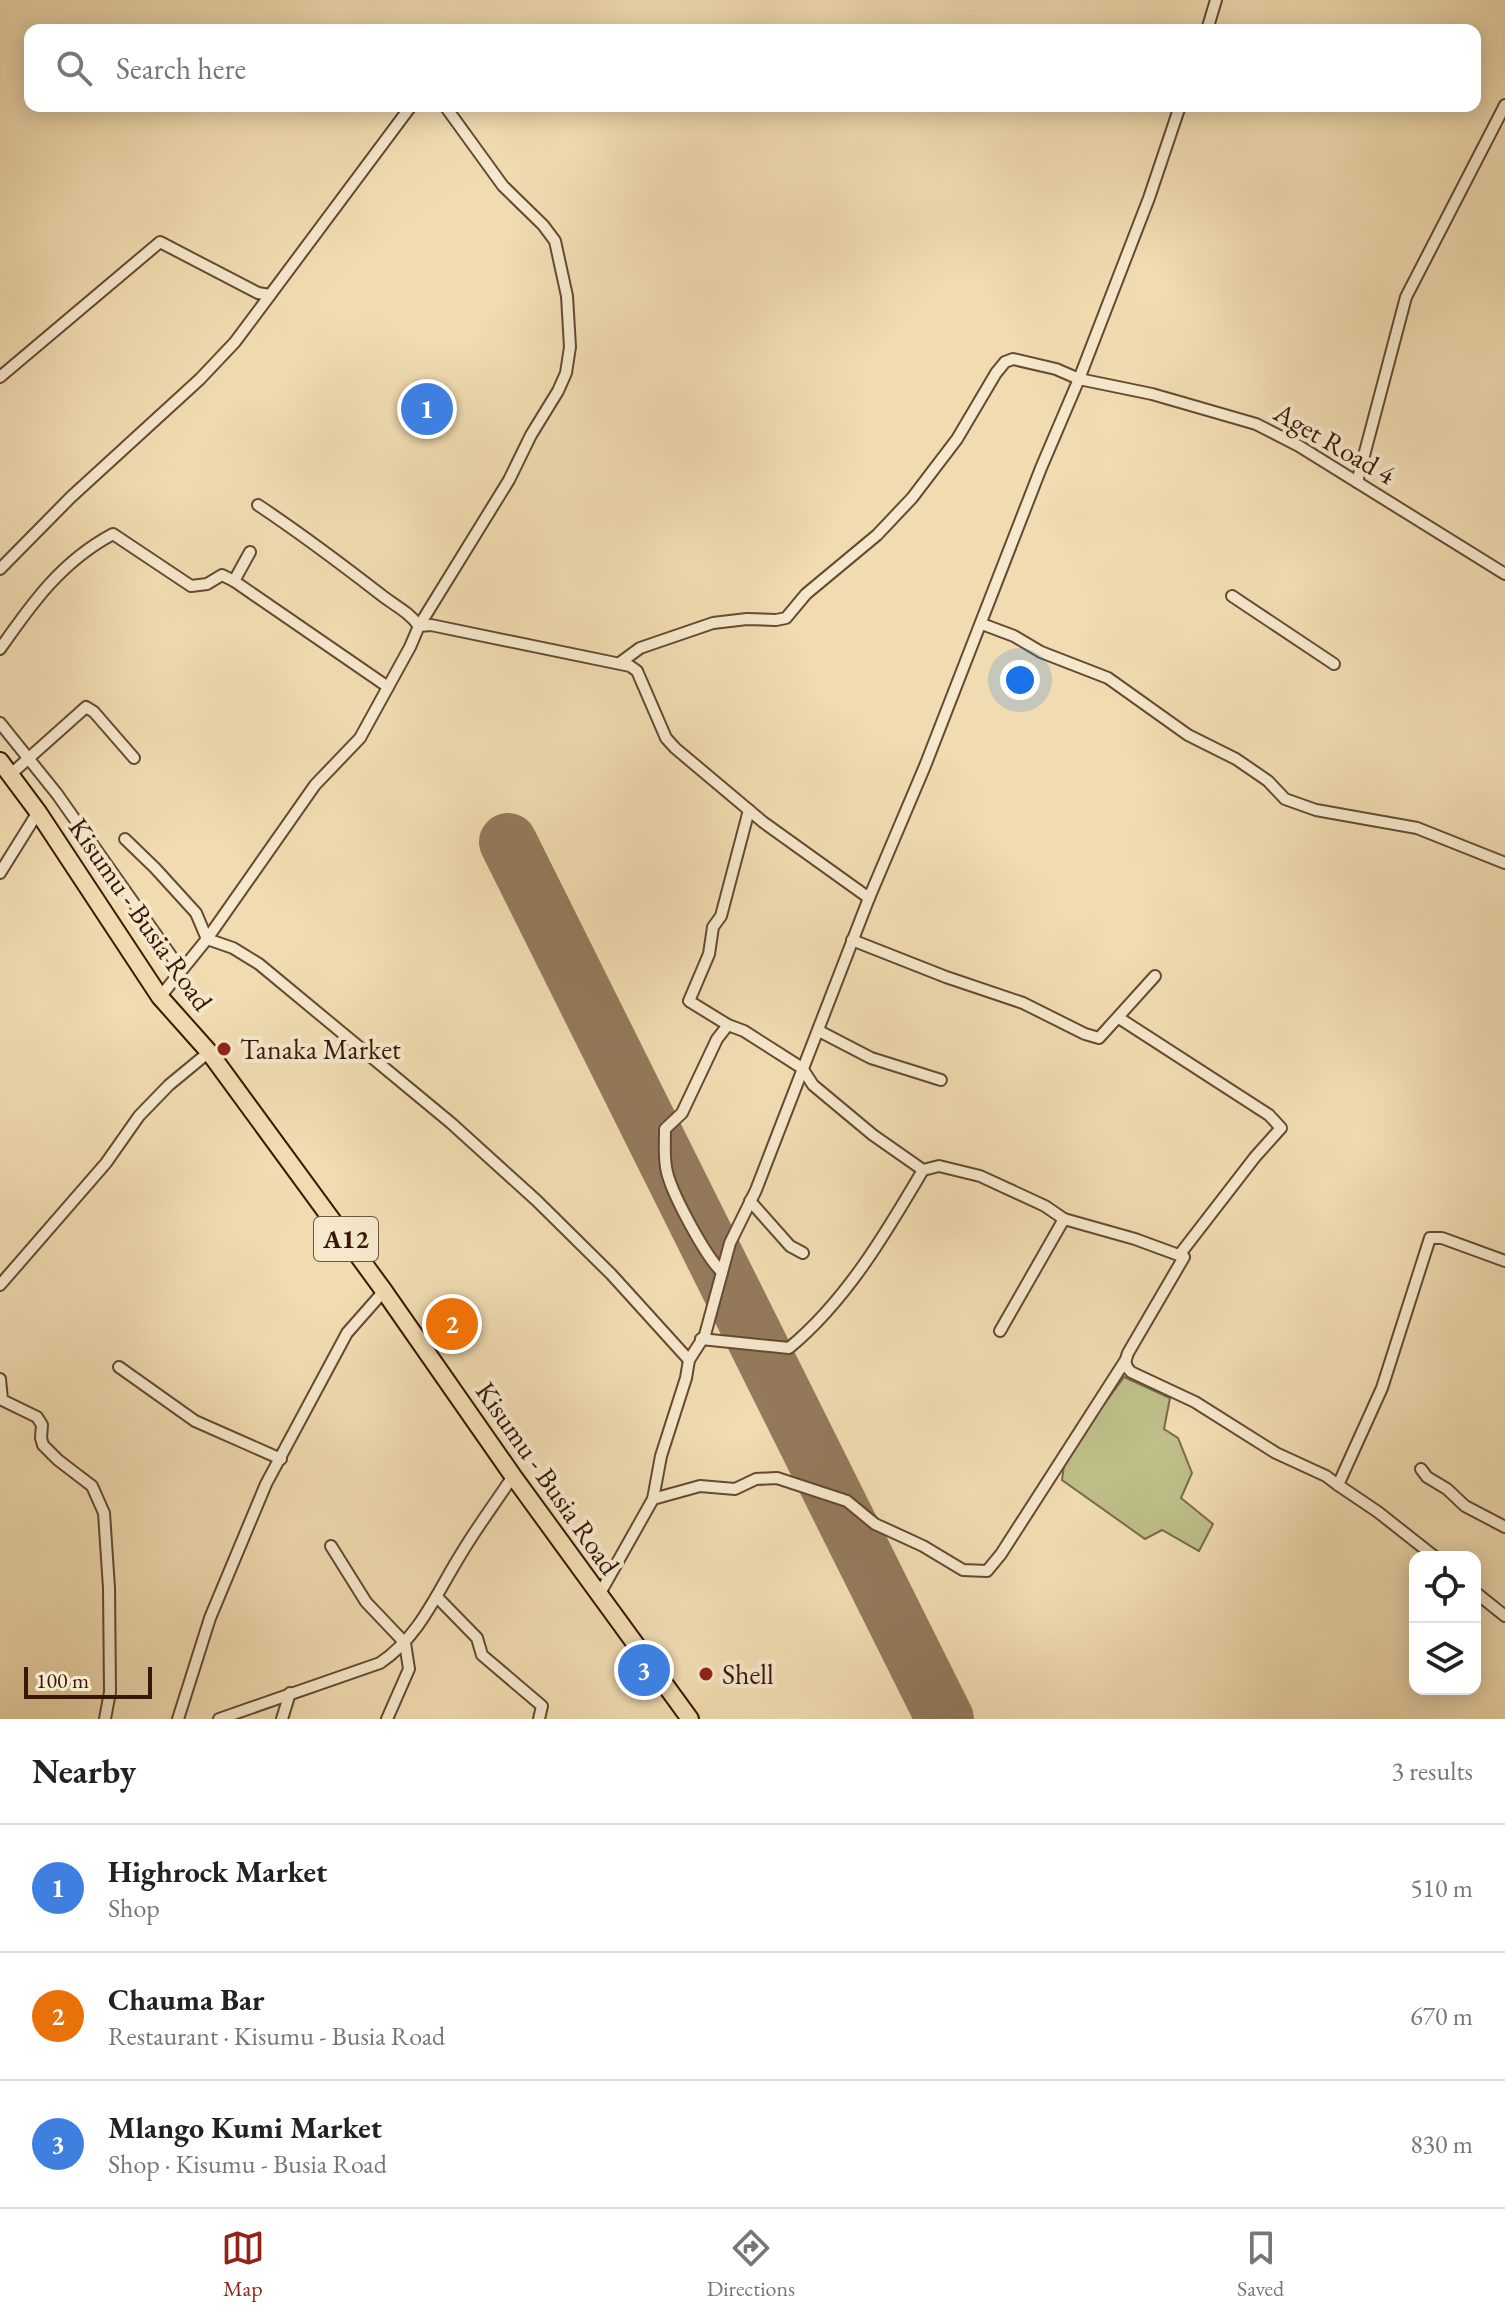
<!DOCTYPE html>
<html lang="en">
<head>
<meta charset="utf-8">
<style>
  body { margin:0; font-family:"EB Garamond",serif; background:#f6f6f6; color:#222 }
  .controls { position:absolute; right:24px; bottom:24px; display:grid; overflow:hidden; border-radius:16px; box-shadow:0 4px 20px #0003 }
  .controls button { width:72px; height:72px; display:grid; place-items:center; padding:0; border:0; border-bottom:2px solid #e0e0e0; background:#fff; color:#222; font:40px sans-serif }
  .scale { position:absolute; left:24px; bottom:20px; width:128px; box-sizing:border-box; padding-left:8px; border:4px solid #371806; border-top:0; font-size:22px; line-height:28px; white-space:nowrap; color:#371806; -webkit-text-stroke:6px #f6e8cc; paint-order:stroke }
  .you { position:absolute; left:1020px; top:680px; width:28px; height:28px; margin:-20px; border:6px solid #fff; border-radius:50%; background:#1a73e8; box-shadow:0 0 0 12px #1a73e833 }
  .badge { display:grid; place-items:center; width:52px; height:52px; border-radius:50%; background:#8f2418; color:#fff; font-size:26px; font-weight:700 }
  .pin { position:absolute; translate:-50% -50%; border:4px solid #fff; box-shadow:0 2px 8px #0006 }
  .list { margin:0; padding:0; list-style:none }
  h2 { display:flex; justify-content:space-between; align-items:center; height:104px; margin:0; padding:0 32px; font-size:34px }
  h2 small { font-size:26px; font-weight:400; color:#767676 }
  .list li { display:grid; grid-template-columns:52px 1fr auto; gap:24px; align-items:center; box-sizing:border-box; height:128px; padding:0 32px; border-top:2px solid #e0e0e0 }
  .list b { display:block; font-size:30px; white-space:nowrap }
  .list p { margin:0; font-size:26px; white-space:nowrap; color:#767676 }
  .list em { font-size:26px; font-style:normal; color:#767676 }
  .icon { flex:none; width:44px; height:44px; fill:none; stroke:currentColor; stroke-width:2; stroke-linecap:round; stroke-linejoin:round }
  .map { position:relative; flex:none; width:1505px; height:1719px; overflow:hidden }
  .search { position:absolute; background:#fff; box-shadow:0 4px 20px #0003; left:24px; right:24px; top:24px; height:88px; display:flex; align-items:center; gap:20px; box-sizing:border-box; padding:0 28px; border-radius:16px; color:#767676; font-size:30px }
  .sheet { height:488px; background:#fff }
  nav { display:flex; justify-content:space-around; align-items:center; box-sizing:border-box; height:112px; border-top:2px solid #e0e0e0; background:#fff; font-size:22px; color:#767676 }
  nav a { display:grid; justify-items:center; gap:4px }
  nav .on { color:#8f2418 }
  .map>svg:first-child { display:block }
  .green { fill:#bebf89; stroke:#7a6c48; stroke-width:2 }
  .lines { fill:none; stroke-linecap:round; stroke-linejoin:round }
  .runway { stroke:#947a5c; stroke-width:58 }
  .minor-casing { stroke:#664931; stroke-width:14 }
  .trunk-casing { stroke:#371806; stroke-width:20 }
  .minor { stroke:#f6e8cc; stroke-width:10 }
  .trunk { stroke:#f1dcb1; stroke-width:16 }
  .poi-dot { fill:#8f2418; stroke:#f6e8cc; stroke-width:3 }
  .labels { text-anchor:middle; stroke-width:8; stroke-linejoin:round; paint-order:stroke }
  .shield { fill:#f6e8cc; stroke:#705641; stroke-width:2 }
  .shield-label { font-size:26px; font-weight:bold; fill:#371806 }
  .street-label { font-size:28px; fill:#371806; stroke:#f6e8cc }
  .poi-label { font-size:28px; fill:#371806; stroke:#f6e8cc; text-anchor:start }
</style>
</head>
<body>
<div class="map">
<svg width="1505" height="1719" viewBox="0 0 1505 1719">
  <rect width="100%" height="100%" fill="#f1dcb1"/>
  <filter id="stains"><feTurbulence type="fractalNoise" baseFrequency=".0025" numOctaves="4"/><feColorMatrix values="0 0 0 0 .2 0 0 0 0 .09 0 0 0 0 .02 0 0 0 .5 -.17"/></filter>
  <radialGradient id="worn" r=".72"><stop offset=".6" stop-color="#630" stop-opacity="0"/><stop offset="1" stop-color="#630" stop-opacity=".3"/></radialGradient>
  <!-- green -->
  <path class="green" d="M1124,1377L1170,1398L1164,1429L1178,1438L1192,1473L1181,1498L1213,1524L1199,1551L1162,1530L1145,1539L1062,1480L1065,1458Z"/>
  <g class="lines">
    <!-- runway -->
    <path class="runway" d="M508,842L945,1719"/>
    <defs>
      <g id="minor">
        <path d="M1207,30L1216,0"/>
        <path d="M0,377L160,242L258,293L270,295"/>
        <path d="M1357,482L1406,297L1505,105"/>
        <path d="M258,505C300,533 340,563 380,594C395,606 408,611 419,626L509,480L531,435L558,391L566,373L570,347L567,296L555,241L543,225L503,186L445,106"/>
        <path d="M0,569L71,497L200,379L235,342L411,106"/>
        <path d="M234,581L250,552"/>
        <path d="M1232,596L1334,664"/>
        <path d="M982,624L1014,636L1041,652L1108,678L1188,735L1236,759L1268,781L1285,799L1316,810L1417,828L1505,863"/>
        <path d="M0,649C32,603 62,561 113,534L191,586L207,584L222,575L234,581L388,687"/>
        <path d="M621,662L640,648L713,623L747,619L776,620L786,618L806,594L877,535L912,498L957,439L996,373L1005,362L1013,359L1056,369L1079,379L1152,394L1256,424L1299,446L1505,574"/>
        <path d="M0,723L57,794L181,970"/>
        <path d="M11,774L86,707L94,712L134,758"/>
        <path d="M125,839L155,868L196,913L207,939L233,948L259,964L451,1123L536,1200L611,1274L689,1360"/>
        <path d="M0,873L38,812"/>
        <path d="M852,940L946,977L1023,1003L1085,1034L1099,1038L1155,976"/>
        <path d="M160,997L207,939L315,785L360,738L410,647L419,626L431,625L630,666L637,671L666,738L675,748L763,822L869,898L925,766L1041,468L1079,379L1149,198L1180,106"/>
        <path d="M1119,1018L1269,1115L1281,1128L1255,1157L1180,1254"/>
        <path d="M728,1025L689,1001L709,954L713,927L721,916L749,810"/>
        <path d="M819,1031L871,1058L941,1080"/>
        <path d="M750,1201L790,1246L803,1253"/>
        <path d="M722,1272C706,1257 669,1190 666,1167C664,1155 665,1142 665,1129L682,1113L717,1039L728,1025L744,1031L802,1068L813,1085L873,1135L923,1170L939,1166L980,1176L1045,1206L1064,1219L1135,1239L1184,1257L1128,1353C1125,1361 1124,1365 1131,1372L1195,1402L1276,1453L1326,1476L1338,1485"/>
        <path d="M0,1285L106,1163L139,1116L169,1085L209,1052"/>
        <path d="M1000,1331L1064,1219"/>
        <path d="M701,1339L789,1348C846,1301 886,1233 923,1170"/>
        <path d="M119,1367L195,1421L281,1459"/>
        <path d="M0,1379L2,1400L37,1417L42,1425L41,1438L43,1445L58,1460L92,1486L104,1513L109,1588L110,1692L105,1719"/>
        <path d="M1421,1469L1427,1477L1447,1489L1465,1506L1505,1527"/>
        <path d="M653,1499L700,1486L735,1489L756,1479L777,1478L847,1501L875,1524L923,1546L963,1570L987,1571L1001,1554L1125,1361"/>
        <path d="M331,1546L366,1602L405,1643L409,1669L387,1719"/>
        <path d="M1435,1557L1378,1512L1338,1485L1382,1388L1430,1238H1442L1505,1261"/>
        <path d="M1475,1592L1505,1616"/>
        <path d="M599,1595L653,1499L661,1456L686,1378L689,1360L705,1335L730,1243L756,1190L869,898"/>
        <path d="M437,1597L477,1638L482,1655L542,1706L539,1719"/>
        <path d="M178,1719L210,1618L266,1484L347,1333L384,1291"/>
        <path d="M219,1719L380,1663C420,1636 436,1594 461,1554C477,1527 496,1502 513,1476"/>
        <path d="M282,1719L290,1693"/>
      </g>
      <path id="trunk" d="M0,761L38,812L160,997L209,1052L384,1291L513,1476L690,1719"/>
    </defs>
    <!-- minor casing -->
    <use href="#minor" class="minor-casing"/>
    <!-- trunk casing -->
    <use href="#trunk" class="trunk-casing"/>
    <!-- minor -->
    <use href="#minor" class="minor"/>
    <!-- trunk -->
    <use href="#trunk" class="trunk"/>
  </g>
  <!-- markers -->
  <g class="poi-dot">
    <circle cx="224" cy="1049" r="8"/>
    <circle cx="706" cy="1674" r="8"/>
  </g>
  <g class="labels">
    <!-- shield labels -->
    <rect class="shield" x="314" y="1217" width="64" height="44" rx="6"/>
    <g class="shield-label">
      <text x="346" y="1248">A12</text>
    </g>
    <!-- street labels -->
    <g class="street-label">
      <text transform="translate(1335 443) rotate(30)" y="10">Aget Road 4</text>
      <text transform="translate(141 914) rotate(55)" y="10">Kisumu - Busia Road</text>
      <text transform="translate(548 1478) rotate(55)" y="10">Kisumu - Busia Road</text>
    </g>
    <!-- poi labels -->
    <g class="poi-label">
      <text x="240" y="1059">Tanaka Market</text>
      <text x="722" y="1684">Shell</text>
    </g>
  </g>
  <rect width="100%" height="100%" filter="url(#stains)"/>
  <rect width="100%" height="100%" fill="url(#worn)"/>
</svg>
<div class="controls">
<button><svg class="icon" aria-label="locate" viewBox="0 0 24 24"><circle cx="12" cy="12" r="6"/><path d="M12 2v4M12 18v4M2 12h4M18 12h4"/></svg></button>
<button><svg class="icon" aria-label="layers" viewBox="0 0 24 24"><path d="M12 4l9 5-9 5-9-5zM3 14l9 5 9-5"/></svg></button>
</div>
<div class="scale">100 m</div>
<div class="you"></div>
<div class="pin badge" style="left:427px;top:409px;background:#3f7fe0">1</div>
<div class="pin badge" style="left:452px;top:1324px;background:#e8710a">2</div>
<div class="pin badge" style="left:644px;top:1670px;background:#3f7fe0">3</div>
<div class="search"><svg class="icon" aria-label="search" viewBox="0 0 24 24"><circle cx="10" cy="10" r="6"/><path d="M15 15l6 6"/></svg>Search here</div>
</div>
<section class="sheet">
<h2>Nearby<small>3 results</small></h2>
<ul class="list">
<li><span class="badge" style="background:#3f7fe0">1</span><div><b>Highrock Market</b><p>Shop</p></div><em>510 m</em></li>
<li><span class="badge" style="background:#e8710a">2</span><div><b>Chauma Bar</b><p>Restaurant · Kisumu - Busia Road</p></div><em>670 m</em></li>
<li><span class="badge" style="background:#3f7fe0">3</span><div><b>Mlango Kumi Market</b><p>Shop · Kisumu - Busia Road</p></div><em>830 m</em></li>
</ul>
</section>
<nav>
<a class="on"><svg class="icon" aria-label="map" viewBox="0 0 24 24"><path d="M3 6l6-2 6 2 6-2v14l-6 2-6-2-6 2zM9 4v14M15 6v14"/></svg>Map</a>
<a><svg class="icon" aria-label="directions" viewBox="0 0 24 24"><path d="M12 3l9 9-9 9-9-9zM9 14v-3h6M13 9l2 2-2 2"/></svg>Directions</a>
<a><svg class="icon" aria-label="saved" viewBox="0 0 24 24"><path d="M7 4h10v16l-5-4-5 4z"/></svg>Saved</a>
</nav>
</body>
</html>
